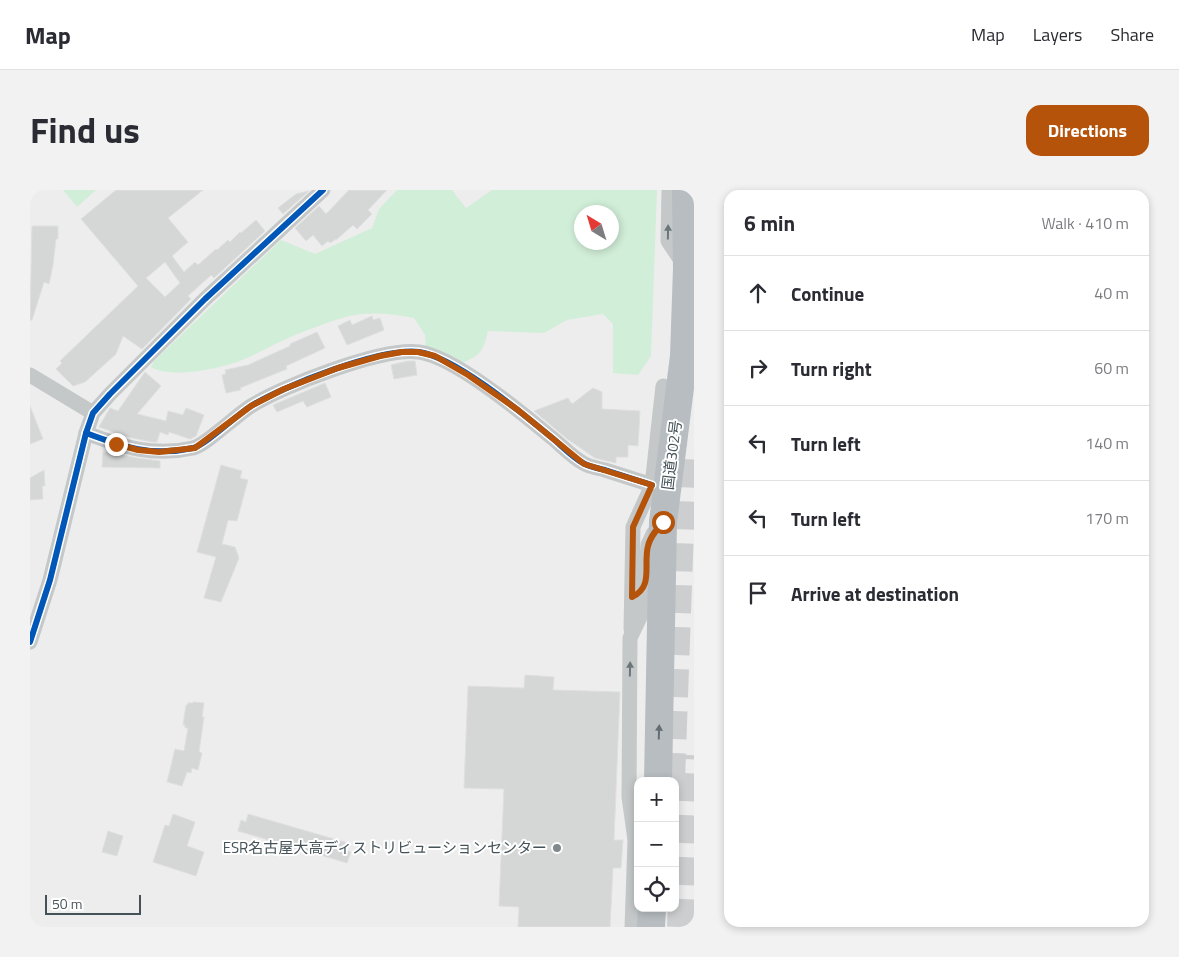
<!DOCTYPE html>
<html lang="en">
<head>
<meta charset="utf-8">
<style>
  body { margin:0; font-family:"Titillium Web","Noto Sans JP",sans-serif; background:#f2f2f3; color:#2b2b33 }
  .controls { position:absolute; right:15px; bottom:15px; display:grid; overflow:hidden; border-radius:10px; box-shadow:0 2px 8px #0003 }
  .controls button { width:45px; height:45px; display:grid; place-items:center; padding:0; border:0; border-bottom:1px solid #e1e1e2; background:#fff; color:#2b2b33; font:25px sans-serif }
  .compass { position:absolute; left:544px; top:15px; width:45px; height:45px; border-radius:50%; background:#fff; box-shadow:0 2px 8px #0003; rotate:322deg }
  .scale { position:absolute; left:15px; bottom:12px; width:96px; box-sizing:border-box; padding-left:5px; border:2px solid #455359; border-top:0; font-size:14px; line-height:18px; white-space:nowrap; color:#455359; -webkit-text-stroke:4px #fff; paint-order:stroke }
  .stop { position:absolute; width:15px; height:15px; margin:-11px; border:4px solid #b45309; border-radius:50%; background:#fff }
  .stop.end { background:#b45309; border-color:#fff; box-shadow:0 1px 5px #0008 }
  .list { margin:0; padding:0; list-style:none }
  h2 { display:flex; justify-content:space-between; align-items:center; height:65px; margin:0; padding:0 20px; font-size:21px }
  h2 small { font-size:16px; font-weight:400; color:#7c7c81 }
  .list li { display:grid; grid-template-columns:32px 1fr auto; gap:15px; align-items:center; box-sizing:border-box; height:75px; padding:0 20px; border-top:1px solid #e1e1e2 }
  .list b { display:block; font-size:19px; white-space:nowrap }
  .list em { font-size:16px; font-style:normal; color:#7c7c81 }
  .icon { flex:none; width:28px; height:28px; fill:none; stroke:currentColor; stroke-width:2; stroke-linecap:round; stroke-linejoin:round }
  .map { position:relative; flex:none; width:664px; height:737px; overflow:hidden; border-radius:15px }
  header { display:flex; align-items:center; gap:30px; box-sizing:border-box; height:70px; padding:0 25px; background:#fff; border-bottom:1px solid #e1e1e2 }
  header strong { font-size:24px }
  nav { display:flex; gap:28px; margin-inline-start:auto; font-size:18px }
  .intro { display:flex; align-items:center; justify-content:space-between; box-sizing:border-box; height:120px; padding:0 30px }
  h1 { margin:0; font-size:35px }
  .button { padding:12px 22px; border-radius:15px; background:#b45309; color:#fff; font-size:18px; font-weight:700 }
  main { display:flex; gap:30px; padding:0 30px }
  aside { flex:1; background:#fff; border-radius:15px; box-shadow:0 2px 8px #0003 }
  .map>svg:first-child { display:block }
  .green { fill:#d1eed8; fill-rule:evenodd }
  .building { fill:#d5d6d6; stroke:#dfdfe0; fill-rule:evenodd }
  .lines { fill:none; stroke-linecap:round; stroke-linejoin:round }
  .highway-tunnel { stroke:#cccecf; stroke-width:28; stroke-dasharray:28 14; stroke-linecap:butt }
  .street { stroke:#c4c8c9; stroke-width:15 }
  .highway { stroke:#b7bdc1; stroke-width:28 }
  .cycleway-casing { stroke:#fff; stroke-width:9 }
  .cycleway { stroke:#0057b8; stroke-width:6 }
  .oneway { fill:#6b767b }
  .oneway2 { fill:#626e73 }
  .route { stroke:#b45309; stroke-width:6 }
  .poi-dot { fill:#80898d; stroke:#fff; stroke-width:2 }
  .labels { text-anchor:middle; stroke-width:4; stroke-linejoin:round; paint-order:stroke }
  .street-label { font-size:15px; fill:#455359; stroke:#fff }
  .poi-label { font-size:15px; fill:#455359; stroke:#fff; text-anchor:end }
</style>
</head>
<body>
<header>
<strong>Map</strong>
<nav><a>Map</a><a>Layers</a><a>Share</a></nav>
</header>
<div class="intro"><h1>Find us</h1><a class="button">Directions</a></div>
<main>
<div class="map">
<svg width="664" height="737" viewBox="0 0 664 737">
  <rect width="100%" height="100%" fill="#eeeded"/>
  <!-- green -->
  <g class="green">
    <path d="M33,0H66L47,17Z"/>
    <path d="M367,0H422L436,18L462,0H627L621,166L608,185L583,183V134L573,124L537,130L514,143L458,141C453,163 450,165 430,174L396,159L395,145L384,128C363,124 341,121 319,126C301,131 283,138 265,145C246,153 229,163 210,171C188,179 141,189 121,177L124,171L251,50L285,64L342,38L349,19ZM552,22H582V52H552Z"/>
  </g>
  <!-- building -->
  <g class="building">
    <path d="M86,0H173L138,28L158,52L142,66L154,82L165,72L168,75L186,59L187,60L198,50L200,52L210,42L211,43L226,30L235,41L184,88L181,85L158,106L161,109L112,159L93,146L86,164L76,173L55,192L43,196L26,179L32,173L30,171L108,96L51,29ZM135,72L150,93L135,107L116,88Z"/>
    <path d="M319,0H357L338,20L342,24L327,39L323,35L306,50V49L300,53L298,51L292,56L283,45L276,51L265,38L289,16L296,24Z"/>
    <path d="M279,1L253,24L248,18L266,4Z"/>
    <path d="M2,36H28V49H26L23,75L19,94L14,92L2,130H0Z"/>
    <path d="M342,126L343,130L350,128L354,140L317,155L308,136L320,130L322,135Z"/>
    <path d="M287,142L295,158L256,176L257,179L210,198L211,200L196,203L192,185L196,184L195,180L218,175L260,156V154Z"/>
    <path d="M378,171H385L387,185L364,189L361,175Z"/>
    <path d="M115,182L131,196L107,224L136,231L138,221L153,225L156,218L174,225L166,246L160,249L139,242L138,245L130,242L127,252H122L98,247L69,237L80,218L88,221Z"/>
    <path d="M295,193L301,207L277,217L273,211L247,222L243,215Z"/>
    <path d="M563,198L572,202V219L610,221L608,256L598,255V267H586V273L565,268L536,248L504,221L538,208L542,214Z"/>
    <path d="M0,216L13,249L0,254Z"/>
    <path d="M73,262L84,263L107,268L130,271V278L72,277Z"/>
    <path d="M191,275L212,281L210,288L218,290L207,331L198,330L192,354L205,357L209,368L191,412L174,408L186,367L167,362Z"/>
    <path d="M14,280L15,296H12L13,309L0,310V288Z"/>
    <path d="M495,485L524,487L523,500L590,502L584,650H593L591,678H583L580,737H488L489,717L469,716L474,599L434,598L438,496L494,498Z"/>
    <path d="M163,512L174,513L172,527H174L169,562L172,563L168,580L162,578L161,583L157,582L152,596L137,592L145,559L154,561L158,538H155V535H153L156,515H157L158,513H163Z"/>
    <path d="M143,624L165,632L157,656L174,662L166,686L123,672L135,635L139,636Z"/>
    <path d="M218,624L318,653L315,660L321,662L317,673L208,641L211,630L216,632Z"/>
    <path d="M78,641L93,646L87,666L72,662Z"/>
  </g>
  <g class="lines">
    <!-- highway-tunnel -->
    <g class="highway-tunnel">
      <path d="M641,591L653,255"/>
      <path d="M651,737L658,565"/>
    </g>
    <!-- street -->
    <g class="street">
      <path d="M639,0L638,51L654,75"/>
      <path d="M0,185L63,223"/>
      <path d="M56,243C93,257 123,267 163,258C174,256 208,224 221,216C253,196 352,157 389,162C425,167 492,223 521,247C531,255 542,267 553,273C559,277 568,278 575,280C591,285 606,290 622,295"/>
      <path d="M601,439L603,337L622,295L633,196"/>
      <path d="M0,452L20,390L56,243L63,223L80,204L175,109L293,0"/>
      <path d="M602,737L605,650L599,607L600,448L613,421L618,355L623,344L630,336"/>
    </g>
    <!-- highway -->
    <g class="highway">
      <path d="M628,591L633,332L654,166L657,78L656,0"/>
      <path d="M621,737L622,718"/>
    </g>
    <defs>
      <g id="cycleway">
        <path d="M56,243C93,257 123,267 163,258C174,256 208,224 221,216C253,196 352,157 389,162C425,167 492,223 521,247C531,255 542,267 553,273C559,277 568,278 575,280C591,285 606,290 622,295"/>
        <path d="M0,452L20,390L56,243L63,223L80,204L175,109L293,0"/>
      </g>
    </defs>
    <!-- cycleway casing -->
    <use href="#cycleway" class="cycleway-casing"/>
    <!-- cycleway -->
    <use href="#cycleway" class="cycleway"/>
  </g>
  <!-- one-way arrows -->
  <defs><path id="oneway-solid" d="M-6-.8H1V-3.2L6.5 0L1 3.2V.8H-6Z" transform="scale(1.25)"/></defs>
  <g class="oneway">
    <use href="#oneway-solid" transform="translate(638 42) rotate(-89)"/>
    <use href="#oneway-solid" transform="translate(600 479) rotate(-89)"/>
  </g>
  <use class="oneway2" href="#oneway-solid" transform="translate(629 542) rotate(-88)"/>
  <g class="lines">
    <!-- route -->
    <path class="route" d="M86,254L108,260L129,262L165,258L221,216L254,199L308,178L350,166L372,162H388L405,166L438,185L488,220L554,274L622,295L603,337L602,407C624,397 613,375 618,356C620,347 627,339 633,332"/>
  </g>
  <!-- markers -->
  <circle class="poi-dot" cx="527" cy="658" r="5"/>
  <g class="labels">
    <!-- street labels -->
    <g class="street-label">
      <text transform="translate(642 265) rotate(-83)" y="5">国道302号</text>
    </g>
    <!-- poi labels -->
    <g class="poi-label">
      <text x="517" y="663">ESR名古屋大高ディストリビューションセンター</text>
    </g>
  </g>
</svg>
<div class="controls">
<button>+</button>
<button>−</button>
<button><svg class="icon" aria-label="locate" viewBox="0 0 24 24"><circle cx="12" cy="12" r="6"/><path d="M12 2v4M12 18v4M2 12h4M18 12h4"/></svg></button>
</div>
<svg class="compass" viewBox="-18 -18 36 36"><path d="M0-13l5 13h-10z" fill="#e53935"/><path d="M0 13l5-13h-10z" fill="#7c7c81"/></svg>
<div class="scale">50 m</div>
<div class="stop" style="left:633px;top:332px"></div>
<div class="stop end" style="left:86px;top:254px"></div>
</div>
<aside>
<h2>6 min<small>Walk · 410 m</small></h2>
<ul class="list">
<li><svg class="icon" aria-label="ahead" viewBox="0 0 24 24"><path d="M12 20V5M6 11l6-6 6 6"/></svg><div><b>Continue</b></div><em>40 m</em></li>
<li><svg class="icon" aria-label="right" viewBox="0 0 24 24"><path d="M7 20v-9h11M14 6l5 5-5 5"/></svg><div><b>Turn right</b></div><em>60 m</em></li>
<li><svg class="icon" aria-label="left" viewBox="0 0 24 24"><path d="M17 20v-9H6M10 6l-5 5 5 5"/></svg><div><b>Turn left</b></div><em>140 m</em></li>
<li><svg class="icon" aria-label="left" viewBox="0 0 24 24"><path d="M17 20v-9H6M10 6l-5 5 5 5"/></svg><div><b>Turn left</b></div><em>170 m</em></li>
<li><svg class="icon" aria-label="arrive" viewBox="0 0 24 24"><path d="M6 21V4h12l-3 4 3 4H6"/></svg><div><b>Arrive at destination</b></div></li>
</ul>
</aside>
</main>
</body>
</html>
